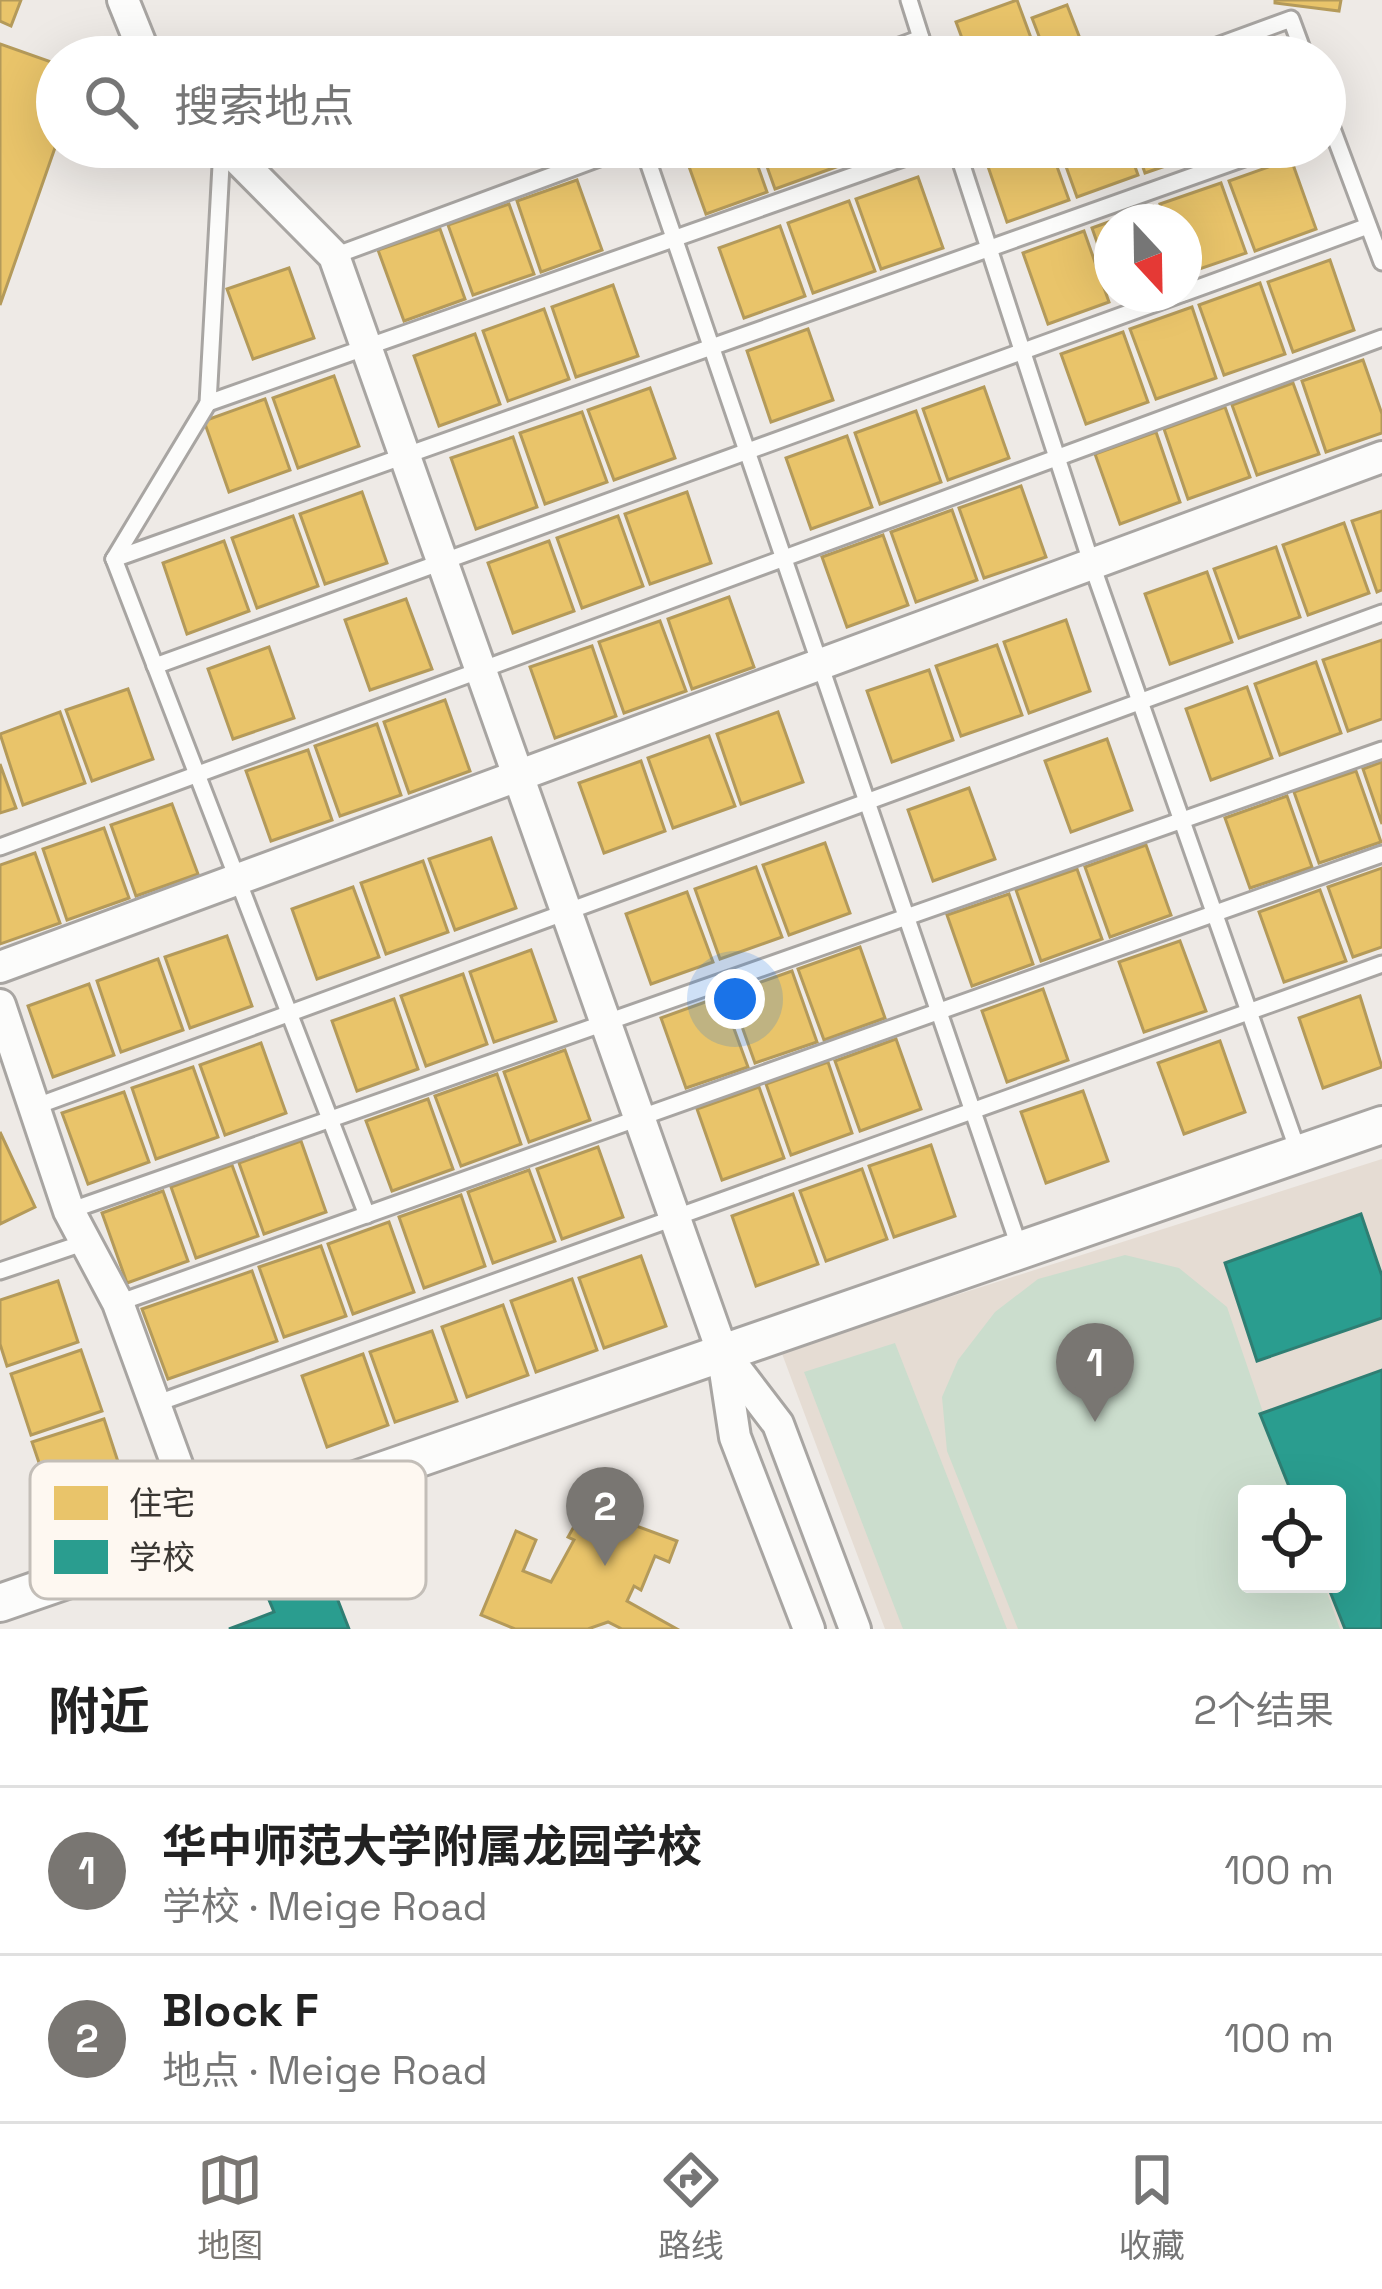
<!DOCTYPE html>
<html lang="zh">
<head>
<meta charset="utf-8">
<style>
  body { margin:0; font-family:"Space Grotesk","Noto Sans SC",sans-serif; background:#f6f6f6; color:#222 }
  .controls { position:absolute; right:36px; bottom:36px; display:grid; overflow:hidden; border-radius:12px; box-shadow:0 12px 48px #0002 }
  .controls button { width:108px; height:108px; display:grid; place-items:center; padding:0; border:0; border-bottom:3px solid #e0e0e0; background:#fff; color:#222; font:60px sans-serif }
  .compass { position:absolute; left:1094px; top:204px; width:108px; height:108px; border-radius:50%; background:#fff; box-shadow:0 12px 48px #0002; rotate:158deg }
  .you { position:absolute; left:735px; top:999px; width:42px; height:42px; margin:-30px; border:9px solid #fff; border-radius:50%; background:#1a73e8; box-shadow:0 0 0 18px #1a73e833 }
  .badge { display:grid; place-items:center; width:78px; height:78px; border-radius:50%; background:#797672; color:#fff; font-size:39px; font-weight:700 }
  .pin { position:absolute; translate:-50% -99px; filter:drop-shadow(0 3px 6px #0008) }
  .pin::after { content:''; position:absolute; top:63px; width:42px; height:36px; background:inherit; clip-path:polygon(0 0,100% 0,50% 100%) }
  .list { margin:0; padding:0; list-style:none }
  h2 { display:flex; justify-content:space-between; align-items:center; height:156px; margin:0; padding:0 48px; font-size:51px }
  h2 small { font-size:39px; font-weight:400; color:#767676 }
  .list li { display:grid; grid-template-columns:78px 1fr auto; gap:36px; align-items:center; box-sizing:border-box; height:168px; padding:0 48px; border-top:3px solid #e0e0e0 }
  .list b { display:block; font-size:45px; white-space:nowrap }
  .list p { margin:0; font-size:39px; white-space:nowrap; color:#767676 }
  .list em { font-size:39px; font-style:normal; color:#767676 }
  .icon { flex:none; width:66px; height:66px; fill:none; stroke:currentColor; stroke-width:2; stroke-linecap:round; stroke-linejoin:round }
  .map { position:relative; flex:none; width:1382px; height:1629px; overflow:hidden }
  .search { position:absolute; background:#fff; box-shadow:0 12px 48px #0002; left:36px; right:36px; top:36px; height:132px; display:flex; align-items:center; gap:30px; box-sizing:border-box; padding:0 42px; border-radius:66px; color:#767676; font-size:45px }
  .sheet { height:492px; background:#fff }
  nav { display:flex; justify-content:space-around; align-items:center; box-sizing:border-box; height:168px; border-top:3px solid #e0e0e0; background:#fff; font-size:33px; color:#767676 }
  nav a { display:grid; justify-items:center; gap:6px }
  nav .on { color:#797672 }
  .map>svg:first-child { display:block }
  .built { fill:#e5dcd3; fill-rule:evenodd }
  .green { fill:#cbddcd }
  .homes { fill:#e9c46a; stroke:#b49a5a; stroke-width:3 }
  .schools { fill:#2a9d8f; stroke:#2f7e73; stroke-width:3 }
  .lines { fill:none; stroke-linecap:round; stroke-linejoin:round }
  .service-casing { stroke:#a8a5a2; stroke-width:21 }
  .minor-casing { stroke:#a8a5a2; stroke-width:36 }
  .tertiary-casing { stroke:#a8a5a2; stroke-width:42 }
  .service { stroke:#fcfcfb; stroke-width:15 }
  .minor { stroke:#fcfcfb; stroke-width:30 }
  .tertiary { stroke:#fcfcfb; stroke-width:36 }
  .key { fill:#fef8f1; stroke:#c3beb8; stroke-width:3 }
  .key-label { font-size:33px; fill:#3a3733 }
</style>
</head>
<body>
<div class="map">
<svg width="1382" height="1629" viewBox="0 0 1382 1629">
  <rect width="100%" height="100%" fill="#eeeae6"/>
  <!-- built -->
  <path class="built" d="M1382,1159V1629H885L781,1351ZM1247,1494H1337V1584H1247Z"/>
  <!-- green -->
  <g class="green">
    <path d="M1125,1255L1179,1268L1227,1307L1291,1494H1247V1584H1324L1340,1629H1018L947,1451L942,1397L958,1360L995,1312L1038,1279Z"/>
    <path d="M895,1343L1007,1629H903L804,1372Z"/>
  </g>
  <!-- homes -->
  <g class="homes">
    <path d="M0,0H21L11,26L0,21Z"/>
    <path d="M1017,0L1038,57H969L956,22Z"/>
    <path d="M1275,0H1341L1339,11L1275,3Z"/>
    <path d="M1067,5L1086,54L1047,57L1032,18Z"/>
    <path d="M0,44L57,64V142L0,305Z"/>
    <path d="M682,147H751L767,192L706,214Z"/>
    <path d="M760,147H829L836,167L775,189Z"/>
    <path d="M837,147H894L843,165Z"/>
    <path d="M996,147H1050L1069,200L1007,222L983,152Z"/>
    <path d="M1059,147H1128L1138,175L1077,197Z"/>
    <path d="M1136,147H1205L1206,152L1145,173Z"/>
    <path d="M1291,159L1316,229L1255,251L1229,181Z"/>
    <path d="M918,177L943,248L881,269L856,199Z"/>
    <path d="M577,180L602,250L541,272L517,201Z"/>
    <path d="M1221,183L1246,253L1185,274L1184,222H1167L1160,204Z"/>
    <path d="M849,201L875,271L813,293L788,223Z"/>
    <path d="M509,204L534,274L473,295L448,225Z"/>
    <path d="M1153,206L1159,222H1112V285L1092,228Z"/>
    <path d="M780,226L805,296L744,318L719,248Z"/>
    <path d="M440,229L465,299L404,321L378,250Z"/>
    <path d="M1084,231L1109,302L1048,324L1023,253Z"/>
    <path d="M1330,260L1354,330L1293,352L1268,282Z"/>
    <path d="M289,268L314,338L253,359L227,289Z"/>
    <path d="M1260,283L1285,354L1224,375L1199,305Z"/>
    <path d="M613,285L638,356L576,377L552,307Z"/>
    <path d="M1192,307L1216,378L1156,399L1130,329Z"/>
    <path d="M544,309L569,379L508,401L483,331Z"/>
    <path d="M808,329L833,400L771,422L747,351Z"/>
    <path d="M1123,332L1148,402L1086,424L1061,354Z"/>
    <path d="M475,334L500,404L439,426L414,356Z"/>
    <path d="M1363,360L1382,414V433L1326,452L1302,381Z"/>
    <path d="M334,376L359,446L298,468L273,398Z"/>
    <path d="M1293,383L1319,454L1257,475L1232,405Z"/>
    <path d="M984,387L1009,458L948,480L923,409Z"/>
    <path d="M650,388L675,458L614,480L588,410Z"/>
    <path d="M265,399L290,470L229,492L204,421Z"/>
    <path d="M1225,407L1250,477L1188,499L1164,429Z"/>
    <path d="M916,411L941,482L880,504L855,433Z"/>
    <path d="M582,412L607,482L545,504L520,433Z"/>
    <path d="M1156,432L1180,502L1120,524L1095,454Z"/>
    <path d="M847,436L872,507L811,529L786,458Z"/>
    <path d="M513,437L537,507L476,529L451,458Z"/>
    <path d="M1021,486L1046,557L984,578L959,508Z"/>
    <path d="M362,492L387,563L325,584L300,514Z"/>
    <path d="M687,492L711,563L650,584L625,514Z"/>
    <path d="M952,510L977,580L916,602L891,532Z"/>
    <path d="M1382,511V590L1377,592L1352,521Z"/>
    <path d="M293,516L318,586L257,608L232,538Z"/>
    <path d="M618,516L643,586L582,608L557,538Z"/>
    <path d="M1344,523L1369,593L1308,615L1283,545Z"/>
    <path d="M883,535L908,605L847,627L822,557Z"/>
    <path d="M224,541L249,611L187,634L163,563Z"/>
    <path d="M549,541L574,611L513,633L488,563Z"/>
    <path d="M1276,547L1300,617L1239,638L1214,569Z"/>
    <path d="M1207,572L1232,642L1170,664L1145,594Z"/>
    <path d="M729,597L754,667L692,689L668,619Z"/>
    <path d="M406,599L432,669L370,690L345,620Z"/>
    <path d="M1066,620L1090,691L1029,713L1004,642Z"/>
    <path d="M660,621L686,691L624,713L599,642Z"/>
    <path d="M1382,640V719L1348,731L1323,660Z"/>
    <path d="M997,645L1022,715L961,736L936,666Z"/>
    <path d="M592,646L616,716L555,738L530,667Z"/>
    <path d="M269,647L294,718L233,739L208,669Z"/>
    <path d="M1316,662L1341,733L1280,755L1255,684Z"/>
    <path d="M929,670L953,740L892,762L867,691Z"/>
    <path d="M1247,687L1272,758L1211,780L1186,709Z"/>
    <path d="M128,689L153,759L92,781L66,710Z"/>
    <path d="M445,700L470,771L409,793L384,722Z"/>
    <path d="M60,712L85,783L23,805L0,734Z"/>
    <path d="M778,712L803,782L741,804L717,734Z"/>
    <path d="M377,724L401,795L340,816L315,746Z"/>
    <path d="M709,736L735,806L673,828L648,758Z"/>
    <path d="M1107,739L1132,810L1071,832L1045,761Z"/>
    <path d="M308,750L332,820L271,841L246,771Z"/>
    <path d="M641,761L665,831L604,853L579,783Z"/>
    <path d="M1382,762V824L1363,769Z"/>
    <path d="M0,764L16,808L0,813Z"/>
    <path d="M1356,771L1381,842L1319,863L1294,792Z"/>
    <path d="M969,788L995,859L933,881L908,810Z"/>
    <path d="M1287,796L1312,867L1250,888L1225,818Z"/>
    <path d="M172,804L198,874L136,896L111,825Z"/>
    <path d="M104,828L129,898L67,920L43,849Z"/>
    <path d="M491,838L516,908L455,930L429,859Z"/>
    <path d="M825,843L850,913L789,935L763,865Z"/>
    <path d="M1146,845L1171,915L1110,937L1085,867Z"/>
    <path d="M35,853L60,923L0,944V865Z"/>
    <path d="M423,861L448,932L386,954L361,883Z"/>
    <path d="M756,867L782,937L720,959L695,889Z"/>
    <path d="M1382,868V947L1353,957L1328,887Z"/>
    <path d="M1077,869L1102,939L1041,961L1016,890Z"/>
    <path d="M353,887L379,957L317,979L292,909Z"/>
    <path d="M1320,890L1346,961L1284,982L1259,912Z"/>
    <path d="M687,892L713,962L651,984L626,914Z"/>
    <path d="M1009,894L1033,964L972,986L947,915Z"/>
    <path d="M227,936L252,1006L190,1028L165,957Z"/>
    <path d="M1180,941L1206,1011L1144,1032L1119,962Z"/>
    <path d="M860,947L885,1018L824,1040L798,969Z"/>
    <path d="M531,950L556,1021L494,1042L470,972Z"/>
    <path d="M158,959L183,1030L121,1052L97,981Z"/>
    <path d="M792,971L817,1042L755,1063L730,993Z"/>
    <path d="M463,974L487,1044L426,1066L401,996Z"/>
    <path d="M89,984L114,1055L53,1077L28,1006Z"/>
    <path d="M1043,989L1068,1060L1007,1082L982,1011Z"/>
    <path d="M722,996L748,1067L686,1088L661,1018Z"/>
    <path d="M1360,996L1382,1067L1323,1088L1299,1018Z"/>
    <path d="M394,999L418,1069L357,1091L332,1021Z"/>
    <path d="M896,1039L921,1109L860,1131L835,1061Z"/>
    <path d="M1220,1041L1245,1112L1184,1134L1158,1063Z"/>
    <path d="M261,1043L286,1113L225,1135L200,1065Z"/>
    <path d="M565,1050L590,1120L529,1142L504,1072Z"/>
    <path d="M828,1062L852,1133L791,1155L766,1084Z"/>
    <path d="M193,1067L218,1137L156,1159L132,1088Z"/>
    <path d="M497,1074L521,1144L461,1166L435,1096Z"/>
    <path d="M759,1087L784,1158L722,1180L697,1109Z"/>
    <path d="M1083,1091L1108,1161L1046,1183L1021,1112Z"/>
    <path d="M124,1092L149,1162L88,1184L62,1113Z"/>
    <path d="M428,1099L453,1169L392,1191L366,1121Z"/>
    <path d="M0,1132L35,1207L0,1224Z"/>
    <path d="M301,1141L326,1212L264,1234L239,1163Z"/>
    <path d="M931,1145L955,1216L894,1237L869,1166Z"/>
    <path d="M598,1147L623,1217L562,1239L537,1169Z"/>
    <path d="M232,1165L258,1236L196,1258L171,1187Z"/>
    <path d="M862,1169L887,1239L826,1261L800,1191Z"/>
    <path d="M529,1170L555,1241L493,1263L468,1192Z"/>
    <path d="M163,1191L188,1261L127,1283L102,1213Z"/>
    <path d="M793,1194L818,1264L756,1286L732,1216Z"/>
    <path d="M461,1195L485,1266L424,1288L399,1217Z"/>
    <path d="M389,1222L414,1292L353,1314L328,1244Z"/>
    <path d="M321,1246L346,1316L284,1337L259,1267Z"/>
    <path d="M641,1256L666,1326L604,1348L579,1278Z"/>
    <path d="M252,1271L277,1341L168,1379L142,1309Z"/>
    <path d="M572,1279L597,1350L536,1372L511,1301Z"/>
    <path d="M58,1281L78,1342L7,1366L0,1344V1300Z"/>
    <path d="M503,1305L528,1375L467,1397L442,1327Z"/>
    <path d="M432,1331L457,1401L395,1422L370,1352Z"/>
    <path d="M81,1350L102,1411L31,1435L11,1374Z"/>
    <path d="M363,1354L388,1425L327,1447L302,1376Z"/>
    <path d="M104,1419L124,1480L53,1504L32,1442Z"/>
    <path d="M585,1507L677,1541L669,1562L655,1556L641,1590L634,1586L627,1601L677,1629H622L608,1622L588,1629H515L481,1615L516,1531L536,1540L523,1571L551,1582L574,1540L568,1537Z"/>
  </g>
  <!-- schools -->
  <g class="schools">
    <path d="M1361,1214L1382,1276V1318L1257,1361L1225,1263Z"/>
    <path d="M1382,1370V1629H1345L1327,1584H1337V1494H1292L1260,1414Z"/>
    <path d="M327,1572L349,1629H229L274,1612L267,1595Z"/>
  </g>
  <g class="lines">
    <defs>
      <g id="service">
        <path d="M909,0L927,57"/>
        <path d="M870,57L921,38"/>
        <path d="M1187,57L1291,19L1305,57"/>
        <path d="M1325,110L1382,262"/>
        <path d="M643,147L1020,1249"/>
        <path d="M956,147L1092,565L1298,1151"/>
        <path d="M334,256L629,147"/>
        <path d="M1184,293L1368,226"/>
        <path d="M208,403L934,147"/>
        <path d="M114,559L1275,147"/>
        <path d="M114,559L367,1215"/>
        <path d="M114,559L208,403L222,147"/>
        <path d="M155,666L1181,294"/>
        <path d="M0,847L1382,338"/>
        <path d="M34,1107L1382,613"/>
        <path d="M69,1211L1382,750"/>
        <path d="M0,1271L86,1242"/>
        <path d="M118,1303L1382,854"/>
        <path d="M155,1404L1382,964"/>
      </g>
      <g id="minor">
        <path d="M123,0L146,57"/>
        <path d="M226,147L334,256L722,1351L735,1437L809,1629"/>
        <path d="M0,967L1382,457"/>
        <path d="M0,1005L69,1211L118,1303L202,1533"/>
        <path d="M726,1356L778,1424L855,1629"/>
      </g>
      <path id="tertiary" d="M0,1603L1382,1125"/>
    </defs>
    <!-- service casing -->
    <use href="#service" class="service-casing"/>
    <!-- minor casing -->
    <use href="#minor" class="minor-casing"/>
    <!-- tertiary casing -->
    <use href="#tertiary" class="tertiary-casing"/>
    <!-- service -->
    <use href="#service" class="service"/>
    <!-- minor -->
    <use href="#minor" class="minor"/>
    <!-- tertiary -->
    <use href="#tertiary" class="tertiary"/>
  </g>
  <!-- legend -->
  <rect x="30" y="1461" width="396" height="138" rx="18" class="key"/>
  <rect x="54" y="1486" width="54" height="34" fill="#e9c46a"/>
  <rect x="54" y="1540" width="54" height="34" fill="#2a9d8f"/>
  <g class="key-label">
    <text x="129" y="1515">住宅</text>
    <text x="129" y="1569">学校</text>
  </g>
</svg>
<div class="controls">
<button><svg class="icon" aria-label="locate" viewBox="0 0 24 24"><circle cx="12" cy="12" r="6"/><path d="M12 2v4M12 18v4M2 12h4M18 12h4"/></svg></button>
</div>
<svg class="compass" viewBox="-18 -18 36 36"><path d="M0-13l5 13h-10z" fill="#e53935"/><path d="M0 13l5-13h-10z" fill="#767676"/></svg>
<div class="you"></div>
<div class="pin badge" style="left:1095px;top:1422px">1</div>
<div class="pin badge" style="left:605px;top:1566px">2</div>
<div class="search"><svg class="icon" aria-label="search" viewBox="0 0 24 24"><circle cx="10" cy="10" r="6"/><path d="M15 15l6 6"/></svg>搜索地点</div>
</div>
<section class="sheet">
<h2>附近<small>2个结果</small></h2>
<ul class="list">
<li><span class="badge">1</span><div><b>华中师范大学附属龙园学校</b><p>学校 · Meige Road</p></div><em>100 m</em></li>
<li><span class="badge">2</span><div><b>Block F</b><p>地点 · Meige Road</p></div><em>100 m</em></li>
</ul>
</section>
<nav>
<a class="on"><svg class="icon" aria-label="map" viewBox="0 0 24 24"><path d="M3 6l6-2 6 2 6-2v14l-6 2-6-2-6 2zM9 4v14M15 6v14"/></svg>地图</a>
<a><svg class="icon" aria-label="directions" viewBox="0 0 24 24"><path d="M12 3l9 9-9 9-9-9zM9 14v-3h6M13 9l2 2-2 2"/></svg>路线</a>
<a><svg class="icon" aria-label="saved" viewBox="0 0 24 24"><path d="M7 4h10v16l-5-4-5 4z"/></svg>收藏</a>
</nav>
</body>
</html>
